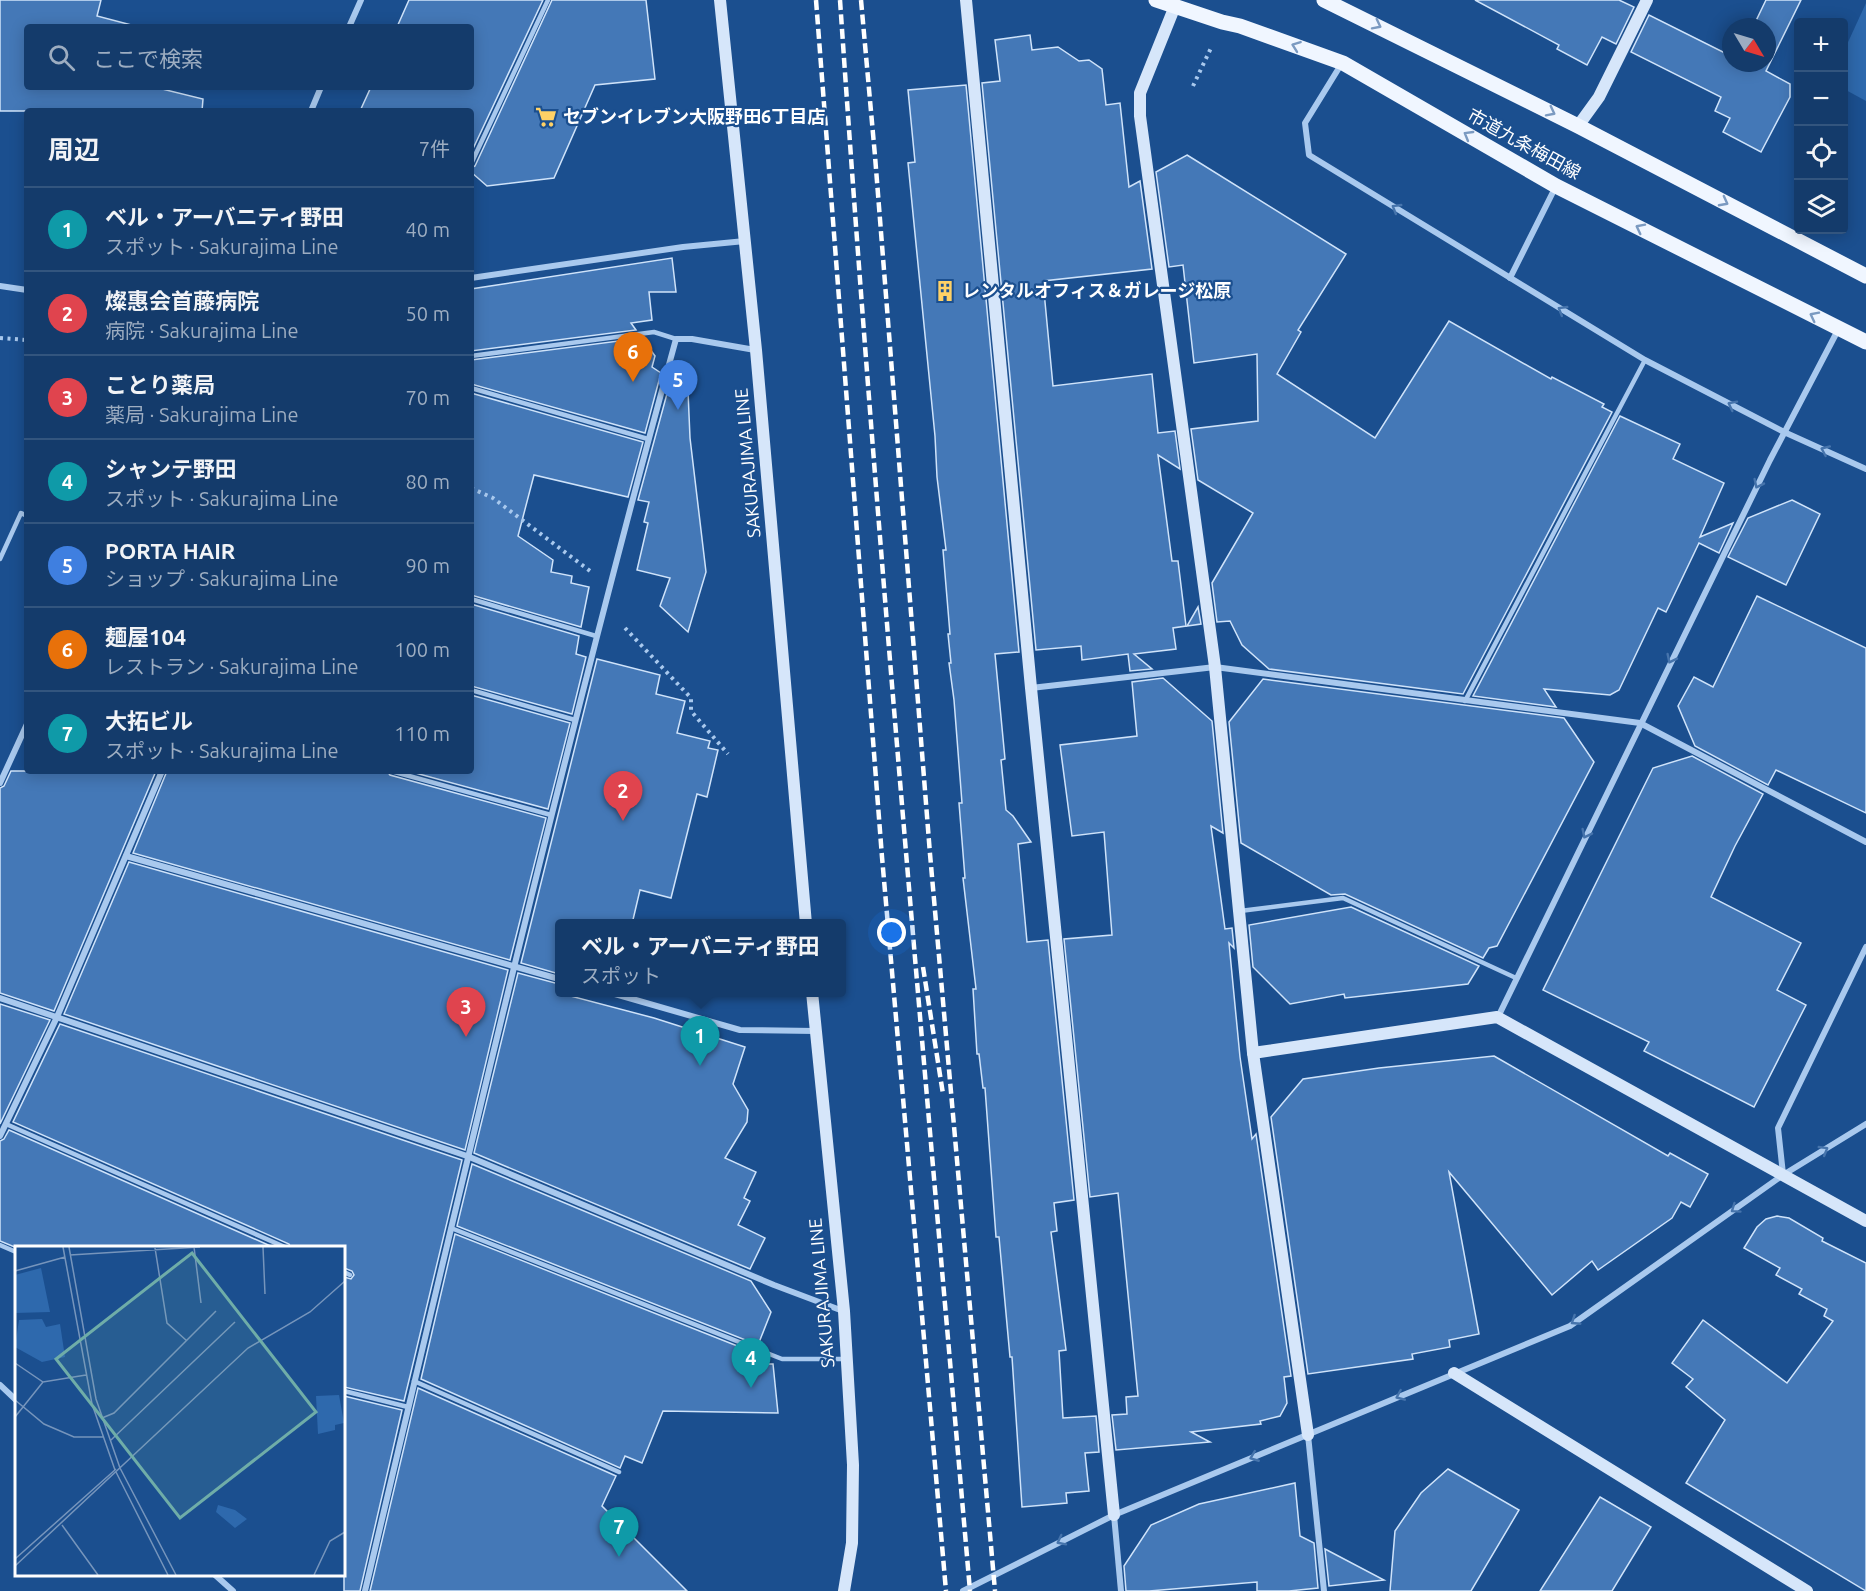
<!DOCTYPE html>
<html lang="ja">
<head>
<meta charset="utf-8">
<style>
  body { margin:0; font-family:Ubuntu,"Noto Sans JP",sans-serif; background:#1d4271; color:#f1f3f6 }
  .controls { position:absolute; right:18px; top:18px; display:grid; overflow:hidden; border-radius:6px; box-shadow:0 3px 15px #0003 }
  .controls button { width:54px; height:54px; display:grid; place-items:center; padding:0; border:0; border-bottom:2px solid #33557e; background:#143b6b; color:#f1f3f6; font:30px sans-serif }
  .compass { position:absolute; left:1722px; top:18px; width:54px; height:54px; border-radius:50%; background:#143b6b; box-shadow:0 3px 15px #0003; rotate:128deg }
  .you { position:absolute; left:892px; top:933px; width:21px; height:21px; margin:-15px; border:4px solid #fff; border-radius:50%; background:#1a73e8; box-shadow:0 0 0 9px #1a73e833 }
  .badge { display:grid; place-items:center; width:39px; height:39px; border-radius:50%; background:#bca0f2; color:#fff; font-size:20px; font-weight:700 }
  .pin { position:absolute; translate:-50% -50px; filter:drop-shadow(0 2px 3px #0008) }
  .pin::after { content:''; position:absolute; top:32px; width:21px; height:18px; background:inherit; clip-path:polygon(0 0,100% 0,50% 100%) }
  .popup { position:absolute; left:555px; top:919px; width:291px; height:78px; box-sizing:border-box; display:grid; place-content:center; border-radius:6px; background:#143b6b; filter:drop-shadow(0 2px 4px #0005); font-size:20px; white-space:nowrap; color:#9dadc1 }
  .popup b { font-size:22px; color:#f1f3f6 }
  .popup::after { content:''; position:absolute; left:50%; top:100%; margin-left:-12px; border:12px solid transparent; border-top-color:#143b6b }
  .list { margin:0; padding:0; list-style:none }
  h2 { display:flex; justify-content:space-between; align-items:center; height:78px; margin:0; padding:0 24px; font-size:26px }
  h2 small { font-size:20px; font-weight:400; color:#9dadc1 }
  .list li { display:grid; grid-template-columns:39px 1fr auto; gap:18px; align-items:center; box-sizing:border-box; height:84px; padding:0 24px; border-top:2px solid #33557e }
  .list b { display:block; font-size:22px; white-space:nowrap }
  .list p { margin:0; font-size:20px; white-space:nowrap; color:#9dadc1 }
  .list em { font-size:20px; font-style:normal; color:#9dadc1 }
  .icon { flex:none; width:33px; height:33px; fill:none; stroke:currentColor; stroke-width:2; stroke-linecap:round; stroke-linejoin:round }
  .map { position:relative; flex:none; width:1866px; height:1591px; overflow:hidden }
  .search { position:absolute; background:#143b6b; box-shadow:0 3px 15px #0003; left:24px; top:24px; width:450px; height:66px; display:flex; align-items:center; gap:15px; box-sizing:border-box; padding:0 21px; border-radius:6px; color:#9dadc1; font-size:22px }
  .panel { position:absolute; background:#143b6b; box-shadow:0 3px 15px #0003; left:24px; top:108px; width:450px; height:666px; border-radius:6px }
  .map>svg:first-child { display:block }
  .green { fill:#2e69ad }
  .building { fill:#4478b7; stroke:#cfe3fa; stroke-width:1.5 }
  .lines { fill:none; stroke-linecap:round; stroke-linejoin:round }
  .path { stroke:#a9c9ee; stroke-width:4; stroke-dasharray:3 4.5; stroke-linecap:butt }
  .lane { stroke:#a9c9ee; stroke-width:4.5 }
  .street { stroke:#a9c9ee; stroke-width:6 }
  .secondary { stroke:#d6e6fa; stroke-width:12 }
  .primary { stroke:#f0f6ff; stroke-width:15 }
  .rail { stroke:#fff; stroke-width:4.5; stroke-dasharray:10 4.5; stroke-linecap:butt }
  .oneway { stroke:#7b9ac1 }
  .oneway2 { stroke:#4674ac }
  .labels { text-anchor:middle; stroke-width:4.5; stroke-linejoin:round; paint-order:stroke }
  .poi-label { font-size:18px; font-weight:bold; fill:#fff; stroke:#1b4f8f; text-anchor:start }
  .street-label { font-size:18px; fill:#fff; stroke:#1b4f8f }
  .inset-road { fill:none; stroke:#7695bc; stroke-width:1.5 }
  .view { fill:#6fada8; fill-opacity:0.15; stroke:#6fada8; stroke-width:3 }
  .inset-edge { fill:none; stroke:#fff; stroke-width:3 }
</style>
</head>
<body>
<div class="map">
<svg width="1866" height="1591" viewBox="0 0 1866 1591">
  <rect width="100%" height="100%" fill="#1b4f8f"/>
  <!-- green -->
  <path class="green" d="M1866,3V101L1844,89V51Z"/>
  <!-- building -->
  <g class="building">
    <path d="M0,0H101L97,16L139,27H27V87H154L203,99L202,111H0Z"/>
    <path d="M409,0H543L471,153V111H360L371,87H471V27H397Z"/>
    <path d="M552,0H646L655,79L595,85L554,178L487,186L471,172V168L475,166Z"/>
    <path d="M1475,0H1619L1634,7L1616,44L1602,37L1587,65L1557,49L1559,45Z"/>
    <path d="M1766,0H1801L1766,71L1790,84V97L1761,152L1723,132L1730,118L1715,111L1721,97L1631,52L1649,15L1731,56V63H1767V27H1753Z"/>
    <path d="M1030,35L1032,50L1058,47L1079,61L1089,60L1102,69L1106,105L1120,103L1129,187L1140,181L1152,269L1043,281L1053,386L1152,374L1158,433L1175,431L1180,469L1158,455L1172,561H1178L1186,626L1173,628L1176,649L1134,654L1152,669L1130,671L1128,654L1082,660L1081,646L1036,650L982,83L1000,81L995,40Z"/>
    <path d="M966,85L1019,652L995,654L1005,759L1001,760L1006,810L1013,816L1031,842L1018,844L1027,942L1048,940L1074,1200L1054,1203L1057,1231L1051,1232L1066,1350L1059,1351L1063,1418L1096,1416L1099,1452L1085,1453L1089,1491L1066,1493L1067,1503L1022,1507L1012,1357H1010L999,1237H996L985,1088H983L979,1054H977L973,989H976L963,878H965L959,803H962L954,700L949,663H951L948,634H950L943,550H946L937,477L935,436L908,163L915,162L908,90Z"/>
    <path d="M1187,155L1346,254L1298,330L1301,332L1277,374L1375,438L1449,321L1551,379L1552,377L1604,404L1602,407L1612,412L1463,694L1269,669L1242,645L1230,621L1217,622L1212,583L1253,513L1198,480L1191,429L1258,421L1257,354L1194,363L1183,265L1169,267L1156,172Z"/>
    <path d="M672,258L676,292H649L652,320L631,323L636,330L471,351V289Z"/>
    <path d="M642,338L655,356L652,367L661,373L645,433L471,384V360Z"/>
    <path d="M671,379L688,391L690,438L706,572L688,632L660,606L670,578L637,570L648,523L644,522L649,502L638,500Z"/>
    <path d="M471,393L643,442L628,497L534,475L518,536L553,560L551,572L572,576L571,583L589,587L581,627L471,595Z"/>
    <path d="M1620,416L1680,444L1673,459L1724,483L1700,537L1733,523L1719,553L1699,543L1666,612L1658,608L1619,690L1610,695L1544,689L1556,707L1473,696Z"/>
    <path d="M1792,500L1820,514L1786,585L1728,557L1748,518Z"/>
    <path d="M1757,596L1866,648V813L1776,770L1768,785L1695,746L1678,706L1694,677L1713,687Z"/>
    <path d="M471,604L579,636L576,654L586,657L572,714L471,686Z"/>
    <path d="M1198,607L1201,624L1187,626Z"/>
    <path d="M597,659L660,675L656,694L685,701L677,733L710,741L708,748L718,750L707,797L697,794L671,898L640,890L632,924H559V974L521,963Z"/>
    <path d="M1163,678L1212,721L1223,833L1211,826L1225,929L1232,928L1234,948L1229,943L1240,1057L1252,1139L1256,1134L1291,1376L1284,1377L1287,1403L1280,1416L1260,1421L1261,1424L1191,1432L1210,1442L1116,1450L1112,1415L1127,1414L1126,1397L1138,1396L1118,1193L1090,1197L1064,939L1112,935L1104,832L1072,836L1060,745L1137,736L1132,682Z"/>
    <path d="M1263,679L1564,718L1594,762L1497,946L1489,948L1483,958L1345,894L1331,895L1241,843L1229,722Z"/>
    <path d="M471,695L570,723L548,809L408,771H471Z"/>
    <path d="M1692,756L1763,794L1735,846L1711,897L1801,943L1777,990L1806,1005L1754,1107L1644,1051L1649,1042L1543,990L1653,768Z"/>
    <path d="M11,771H156L54,1011L0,993V788L4,786Z"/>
    <path d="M167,771H387L390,775L546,818L510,960L133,853Z"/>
    <path d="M129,862L508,970L465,1150L64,1014Z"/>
    <path d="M1351,907L1479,966L1468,984L1345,998L1344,994L1290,1004L1253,967L1249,925Z"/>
    <path d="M518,973L559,984V993L654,1018L745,1047L733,1084L748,1110L747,1122L725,1158L756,1172L744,1198L750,1201L738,1225L765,1238L750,1269L474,1153Z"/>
    <path d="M0,1004L50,1020L0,1124Z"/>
    <path d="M60,1024L462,1160L404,1401L344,1387V1277L351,1279L354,1275L352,1271L344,1268V1248H291L289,1244L13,1122Z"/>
    <path d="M1494,1056L1668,1156L1670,1153L1708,1174L1690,1207L1681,1202L1672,1218L1598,1270L1592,1261L1552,1295L1449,1172L1479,1334L1449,1340L1450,1347L1412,1354L1413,1359L1308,1374L1271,1117L1303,1079L1379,1068Z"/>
    <path d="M9,1130L275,1248H17L0,1241V1141L4,1139Z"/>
    <path d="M472,1164L751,1281L771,1312L758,1345L457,1226Z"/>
    <path d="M1777,1216L1789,1218L1823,1238L1822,1241L1866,1263V1591L1686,1483L1725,1420L1686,1387L1693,1379L1672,1363L1703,1320L1787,1383L1833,1321L1824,1316L1827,1309L1799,1294L1802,1289L1776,1275L1780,1268L1744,1248L1757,1227L1766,1219Z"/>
    <path d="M455,1234L755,1353L751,1364H773L778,1413L663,1411L642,1463L625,1456L620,1468L421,1379Z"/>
    <path d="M418,1388L616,1476L602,1506L687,1591H370Z"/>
    <path d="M344,1396L402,1410L360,1591H344Z"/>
    <path d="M1448,1469L1519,1510L1471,1591H1390L1395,1531L1421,1493Z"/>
    <path d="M1295,1483L1300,1536L1314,1543L1318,1588L1289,1591H1257V1582L1149,1591H1126L1124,1566L1151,1525L1199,1504Z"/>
    <path d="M1600,1497L1651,1527L1612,1591H1540Z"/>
    <path d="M1325,1549L1384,1580L1329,1586Z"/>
  </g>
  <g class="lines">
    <!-- path -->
    <g class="path">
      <path d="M1193,86L1211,48"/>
      <path d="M0,338L27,340"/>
      <path d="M471,488L493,498L590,571"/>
      <path d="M625,628L691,698V711L728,754"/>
    </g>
    <!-- lane -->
    <g class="lane">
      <path d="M471,164L548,0"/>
      <path d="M471,356L654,332L676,339"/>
      <path d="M471,388L648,439"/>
      <path d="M0,559L21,513L27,516"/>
      <path d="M471,599L596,636"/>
      <path d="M471,690L575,720"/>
      <path d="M1465,701L1645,360"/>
      <path d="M391,771L551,815"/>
      <path d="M1240,911L1343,898L1516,978"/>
      <path d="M6,1124L287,1248"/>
      <path d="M451,1228L782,1359H846"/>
      <path d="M0,1245L16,1252"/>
      <path d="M344,1272L350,1275"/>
      <path d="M414,1381L619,1472"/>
      <path d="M344,1391L408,1407"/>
    </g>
    <!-- street -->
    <g class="street">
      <path d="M349,27L361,0"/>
      <path d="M1342,63L1305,123L1309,155L1645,360L1784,432L1866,469"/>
      <path d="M311,111L321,87"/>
      <path d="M471,278L683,247L745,241"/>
      <path d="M1510,278L1556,186"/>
      <path d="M0,286L27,290"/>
      <path d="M1031,688L1215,667L1640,723L1866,842"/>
      <path d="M0,783L27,724"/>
      <path d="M126,856L559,979"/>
      <path d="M608,992L740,1030L815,1031"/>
      <path d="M0,998L467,1156L774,1285L843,1311"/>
      <path d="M1498,1017L1770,460L1838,330"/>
      <path d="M0,1136L57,1017L162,771"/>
      <path d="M1783,1174L1778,1128L1866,947"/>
      <path d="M0,1385L16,1400"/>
      <path d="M1308,1435L1324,1591"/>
      <path d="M1114,1515L1121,1591"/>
      <path d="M214,1574L233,1591"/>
      <path d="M365,1591C464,1173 562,754 676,339H692L755,350"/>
      <path d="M963,1591L1114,1515L1570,1326L1783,1175L1866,1124"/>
    </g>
    <!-- secondary -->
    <g class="secondary">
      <path d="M720,0L756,350L806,924"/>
      <path d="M966,0L1031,688L1114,1515"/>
      <path d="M1175,6L1140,93V116L1215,667L1253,1053L1308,1435"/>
      <path d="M1578,126L1599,97L1647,0"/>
      <path d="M812,992L844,1311L853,1465L852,1543L844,1591"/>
      <path d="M1253,1053L1497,1017L1866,1221"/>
      <path d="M1454,1373L1807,1591"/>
    </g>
    <!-- primary -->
    <g class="primary">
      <path d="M1156,0L1222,22L1240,26L1343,63L1556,186L1866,342"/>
      <path d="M1324,0L1578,126L1866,276"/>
    </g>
    <!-- rail -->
    <g class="rail">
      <path d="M816,0L882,857L946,1591"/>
      <path d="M840,0C876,531 924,1061 970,1591"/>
      <path d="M861,0L875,156L930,854L995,1591"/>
      <path d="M923,967L943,1094"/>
    </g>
  </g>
  <!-- one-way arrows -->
  <defs><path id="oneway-chevron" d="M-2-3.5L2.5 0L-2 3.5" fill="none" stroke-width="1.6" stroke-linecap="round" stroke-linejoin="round" transform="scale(1.5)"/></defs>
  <g class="oneway">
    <use href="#oneway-chevron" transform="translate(1377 25) rotate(27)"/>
    <use href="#oneway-chevron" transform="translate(1296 46) rotate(-160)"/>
    <use href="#oneway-chevron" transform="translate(1551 112) rotate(27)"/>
    <use href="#oneway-chevron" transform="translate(1468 135) rotate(-150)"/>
    <use href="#oneway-chevron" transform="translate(1724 202) rotate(28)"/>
    <use href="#oneway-chevron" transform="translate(1640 228) rotate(-153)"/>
    <use href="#oneway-chevron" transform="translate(1814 316) rotate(-153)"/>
  </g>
  <g class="oneway2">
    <use href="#oneway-chevron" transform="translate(1396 208) rotate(-149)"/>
    <use href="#oneway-chevron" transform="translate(1562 310) rotate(-149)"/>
    <use href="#oneway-chevron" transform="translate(1732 405) rotate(-153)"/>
    <use href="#oneway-chevron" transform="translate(1825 450) rotate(-156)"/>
    <use href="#oneway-chevron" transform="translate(1758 484) rotate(116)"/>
    <use href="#oneway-chevron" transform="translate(1671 659) rotate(116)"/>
    <use href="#oneway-chevron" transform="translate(1586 834) rotate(116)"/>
    <use href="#oneway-chevron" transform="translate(1824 1150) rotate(-31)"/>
    <use href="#oneway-chevron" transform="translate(1735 1209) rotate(145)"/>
    <use href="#oneway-chevron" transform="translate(1575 1321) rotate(147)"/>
    <use href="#oneway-chevron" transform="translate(1400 1396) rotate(157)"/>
    <use href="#oneway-chevron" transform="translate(1254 1457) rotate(158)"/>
    <use href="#oneway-chevron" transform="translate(1061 1541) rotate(153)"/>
  </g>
  <!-- icons -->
  <defs>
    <symbol id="supermarket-bare" viewBox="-9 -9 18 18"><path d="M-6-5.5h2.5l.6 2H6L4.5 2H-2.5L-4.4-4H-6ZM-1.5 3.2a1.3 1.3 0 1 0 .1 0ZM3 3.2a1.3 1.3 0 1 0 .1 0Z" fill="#ffd166" stroke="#1b4f8f" stroke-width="2.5" paint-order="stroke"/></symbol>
    <symbol id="building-bare" viewBox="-9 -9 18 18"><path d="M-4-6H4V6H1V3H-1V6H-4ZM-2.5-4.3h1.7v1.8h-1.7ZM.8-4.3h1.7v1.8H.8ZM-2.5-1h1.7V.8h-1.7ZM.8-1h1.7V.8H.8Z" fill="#ffd166" stroke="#1b4f8f" stroke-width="2.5" paint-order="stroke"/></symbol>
  </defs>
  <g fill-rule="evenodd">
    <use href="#supermarket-bare" x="531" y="102" width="30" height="30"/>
    <use href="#building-bare" x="930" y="276" width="30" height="30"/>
  </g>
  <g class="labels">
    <!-- poi labels -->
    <g class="poi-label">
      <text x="563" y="123">セブンイレブン大阪野田6丁目店</text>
      <text x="962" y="297">レンタルオフィス＆ガレージ松原</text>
    </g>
    <!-- street labels -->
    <g class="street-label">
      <text transform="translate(1524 144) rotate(29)" y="6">市道九条梅田線</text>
      <text transform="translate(748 463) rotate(-95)" y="6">SAKURAJIMA LINE</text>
      <text transform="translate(822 1293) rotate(-95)" y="6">SAKURAJIMA LINE</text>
    </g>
  </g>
  <!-- overview -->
  <g transform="translate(15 1246)">
    <rect width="330" height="330" fill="#1b4f8f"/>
    <path d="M26,22L35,66L0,67V29ZM27,73L31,81L45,78L50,111L27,116L0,101L4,74ZM324,149L329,177L320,179V184L303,188L301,150ZM203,259L220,264L232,273L220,282L201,266Z" fill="#2e69ad"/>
    <path class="inset-road" d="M48,1L77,158L100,224M54,1L81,153L105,222M179,1L186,57M248,1L250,48M140,2L152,77L172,95M55,9L185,1M0,25L50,11M0,117L28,136L71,129M0,154L29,178L59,191H89M0,171L28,136M87,172L99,167L201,65M96,194L220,76M105,222L161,329M101,226L153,329M47,279L83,329M0,313L101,223M0,320L233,102L295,66L330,35M299,329L315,295L330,286"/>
    <path class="view" d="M177,7L301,166L165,272L41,113Z"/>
    <rect width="330" height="330" class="inset-edge"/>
  </g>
</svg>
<div class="controls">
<button>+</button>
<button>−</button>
<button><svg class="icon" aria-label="locate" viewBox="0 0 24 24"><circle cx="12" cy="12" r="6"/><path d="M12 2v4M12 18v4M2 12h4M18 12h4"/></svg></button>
<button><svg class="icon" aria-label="layers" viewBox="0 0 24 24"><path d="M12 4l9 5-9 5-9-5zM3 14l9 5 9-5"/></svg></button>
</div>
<svg class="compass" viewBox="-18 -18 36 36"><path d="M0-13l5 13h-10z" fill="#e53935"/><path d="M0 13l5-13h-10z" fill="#9dadc1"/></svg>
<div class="you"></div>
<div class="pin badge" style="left:700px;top:1066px;background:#0f9aa8">1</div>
<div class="popup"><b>ベル・アーバニティ野田</b>スポット</div>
<div class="pin badge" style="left:623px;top:821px;background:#e0444e">2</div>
<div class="pin badge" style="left:466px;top:1037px;background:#e0444e">3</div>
<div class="pin badge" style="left:751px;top:1388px;background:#0f9aa8">4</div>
<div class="pin badge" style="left:678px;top:410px;background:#3f7fe0">5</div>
<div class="pin badge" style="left:633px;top:382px;background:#e8710a">6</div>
<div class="pin badge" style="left:619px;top:1557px;background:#0f9aa8">7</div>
<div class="search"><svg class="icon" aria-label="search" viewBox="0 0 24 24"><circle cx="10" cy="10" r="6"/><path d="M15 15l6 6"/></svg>ここで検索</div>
<section class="panel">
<h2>周辺<small>7件</small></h2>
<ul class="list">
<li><span class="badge" style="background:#0f9aa8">1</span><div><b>ベル・アーバニティ野田</b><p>スポット · Sakurajima Line</p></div><em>40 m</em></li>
<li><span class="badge" style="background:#e0444e">2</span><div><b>燦惠会首藤病院</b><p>病院 · Sakurajima Line</p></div><em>50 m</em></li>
<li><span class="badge" style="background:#e0444e">3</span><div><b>ことり薬局</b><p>薬局 · Sakurajima Line</p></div><em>70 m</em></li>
<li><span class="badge" style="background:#0f9aa8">4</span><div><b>シャンテ野田</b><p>スポット · Sakurajima Line</p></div><em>80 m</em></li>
<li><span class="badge" style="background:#3f7fe0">5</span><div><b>PORTA HAIR</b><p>ショップ · Sakurajima Line</p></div><em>90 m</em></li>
<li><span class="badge" style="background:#e8710a">6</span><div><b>麺屋104</b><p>レストラン · Sakurajima Line</p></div><em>100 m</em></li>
<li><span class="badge" style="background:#0f9aa8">7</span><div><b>大拓ビル</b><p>スポット · Sakurajima Line</p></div><em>110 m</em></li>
</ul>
</section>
</div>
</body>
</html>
